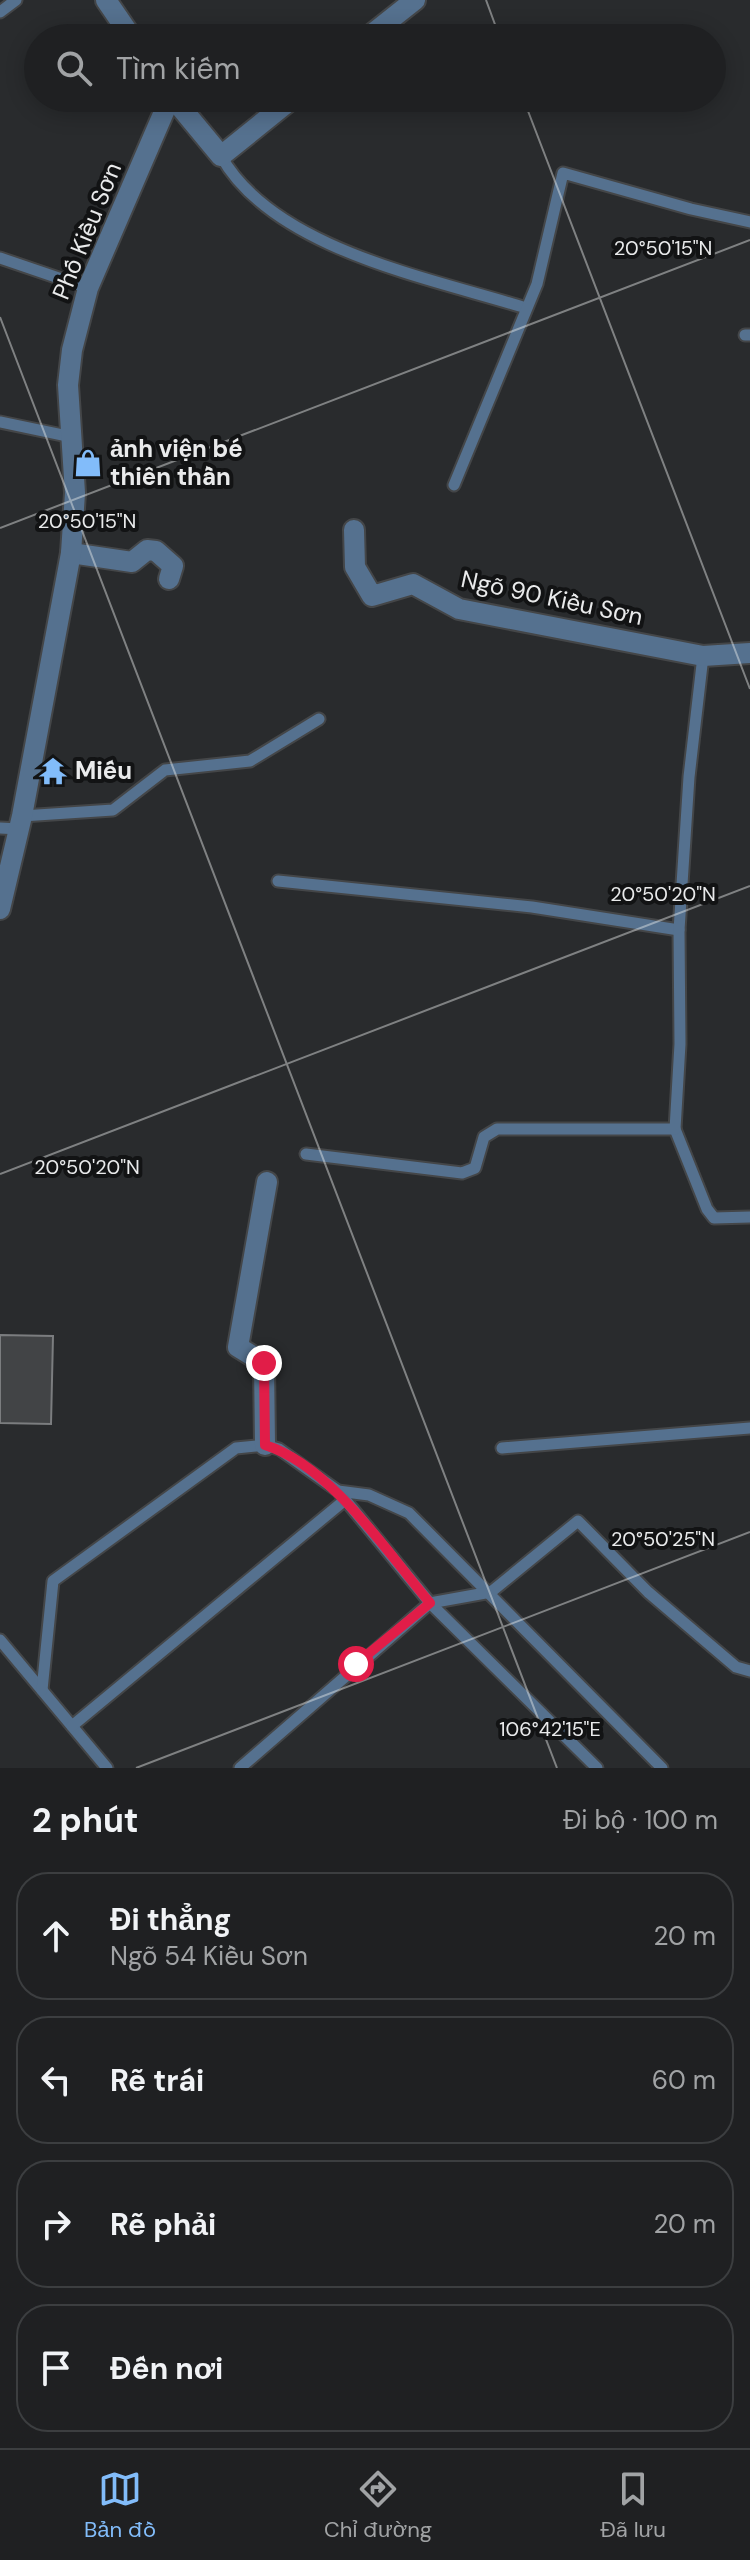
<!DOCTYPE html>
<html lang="vi">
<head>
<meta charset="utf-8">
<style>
  body { margin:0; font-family:"DM Sans",sans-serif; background:#27282a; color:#f1f3f6 }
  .stop { position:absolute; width:24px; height:24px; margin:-18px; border:6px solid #e11d48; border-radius:50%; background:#fff }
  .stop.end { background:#e11d48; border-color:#fff; box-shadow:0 2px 8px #0008 }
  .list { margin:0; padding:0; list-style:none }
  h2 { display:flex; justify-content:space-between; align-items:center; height:104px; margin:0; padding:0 32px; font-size:34px }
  h2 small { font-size:26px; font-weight:400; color:#a1a3a5 }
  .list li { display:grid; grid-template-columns:52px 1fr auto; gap:24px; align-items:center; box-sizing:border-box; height:128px; margin:0 16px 16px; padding:0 16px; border:2px solid #3c3e40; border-radius:32px }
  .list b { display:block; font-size:30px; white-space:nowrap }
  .list p { margin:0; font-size:26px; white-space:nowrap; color:#a1a3a5 }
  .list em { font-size:26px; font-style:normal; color:#a1a3a5 }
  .icon { flex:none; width:44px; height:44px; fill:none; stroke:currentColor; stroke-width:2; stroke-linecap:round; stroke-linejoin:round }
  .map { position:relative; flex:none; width:750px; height:1768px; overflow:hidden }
  .search { position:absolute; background:#1f2022; box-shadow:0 4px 20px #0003; left:24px; right:24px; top:24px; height:88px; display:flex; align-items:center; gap:20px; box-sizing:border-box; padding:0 28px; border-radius:44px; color:#a1a3a5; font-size:30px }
  .sheet { height:680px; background:#1f2022 }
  nav { display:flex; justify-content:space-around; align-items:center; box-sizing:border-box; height:112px; border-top:2px solid #3c3e40; background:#1f2022; font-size:22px; color:#a1a3a5 }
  nav a { display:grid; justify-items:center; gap:4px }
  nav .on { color:#82bcfa }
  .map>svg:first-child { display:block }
  .building { fill:#424446; stroke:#7b7d7f; stroke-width:2 }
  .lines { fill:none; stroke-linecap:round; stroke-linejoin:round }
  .service-casing { stroke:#444648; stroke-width:15 }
  .minor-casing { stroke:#444648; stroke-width:24 }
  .service { stroke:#55718f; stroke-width:11 }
  .minor { stroke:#55718f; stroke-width:20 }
  .route { stroke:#e11d48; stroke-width:10 }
  .ticks { fill:none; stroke:#e9eaeb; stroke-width:2; stroke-opacity:0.45 }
  .labels { text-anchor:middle; stroke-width:8; stroke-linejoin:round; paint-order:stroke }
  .street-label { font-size:24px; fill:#e9eaeb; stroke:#121314 }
  .poi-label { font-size:24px; font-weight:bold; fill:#e9eaeb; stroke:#121314; text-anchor:start }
  .ticks-label { font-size:20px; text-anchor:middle; fill:#e9eaeb; stroke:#121314; stroke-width:8; stroke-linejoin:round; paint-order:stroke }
</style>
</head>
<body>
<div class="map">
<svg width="750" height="1768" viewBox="0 0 750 1768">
  <rect width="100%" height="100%" fill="#292b2d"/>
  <!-- building -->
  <path class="building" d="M0,1335L53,1336L51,1424L0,1423Z"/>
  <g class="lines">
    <defs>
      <g id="service">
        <path d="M0,12L16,0"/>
        <path d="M221,156C273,249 430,278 526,308"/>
        <path d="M0,258L88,288"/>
        <path d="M745,335H750"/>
        <path d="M0,422L72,437"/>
        <path d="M454,485L537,284L563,173L691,209L750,222"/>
        <path d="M22,816L113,810L165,770L250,761L319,719"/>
        <path d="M0,828L19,829"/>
        <path d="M278,881L532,907L679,930"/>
        <path d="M675,1129L707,1209L714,1218L750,1217"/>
        <path d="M306,1154L462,1173L475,1168L484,1137L497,1129H675L680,1044L679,930L689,777L703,656"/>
        <path d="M502,1448L750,1428"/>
        <path d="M338,1491L369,1495L409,1513L662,1768"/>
        <path d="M0,1640L107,1768"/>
        <path d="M42,1690L53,1581L236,1448L265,1445L279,1449L338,1491L430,1603L597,1768"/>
        <path d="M72,1726L345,1500"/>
        <path d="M240,1768L430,1603L491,1592L578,1521L648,1592L736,1667L750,1671"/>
      </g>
      <g id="minor">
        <path d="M106,0L132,38"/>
        <path d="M367,38L415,0"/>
        <path d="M173,98L221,156L293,98"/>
        <path d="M354,530L355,567L372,596L413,584L459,609L703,656L750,653"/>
        <path d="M71,553L132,562L147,550L156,551L173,566L169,579"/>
        <path d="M0,909L22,816L71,553L75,493L68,385L72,350L88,288L170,98"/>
        <path d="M265,1445L264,1363L238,1347L267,1182"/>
      </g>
    </defs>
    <!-- service casing -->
    <use href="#service" class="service-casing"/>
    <!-- minor casing -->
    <use href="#minor" class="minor-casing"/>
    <!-- service -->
    <use href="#service" class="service"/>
    <!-- minor -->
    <use href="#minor" class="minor"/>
  </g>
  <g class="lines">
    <!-- route -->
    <path class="route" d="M264,1363L265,1445C331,1466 386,1551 430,1603L356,1664"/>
  </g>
  <!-- ticks -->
  <path class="ticks" d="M486,0L500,38M523,98L750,689M0,317L557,1768M0,528L750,240M0,1174L750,886M136,1768L750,1532"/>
  <!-- icons -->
  <defs>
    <symbol id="shop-bare" viewBox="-9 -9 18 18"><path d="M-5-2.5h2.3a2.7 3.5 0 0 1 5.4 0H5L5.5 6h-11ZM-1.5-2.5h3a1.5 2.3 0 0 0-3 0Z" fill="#82bcfa" stroke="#121314" stroke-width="2.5" paint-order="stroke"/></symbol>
    <symbol id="temple-bare" viewBox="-9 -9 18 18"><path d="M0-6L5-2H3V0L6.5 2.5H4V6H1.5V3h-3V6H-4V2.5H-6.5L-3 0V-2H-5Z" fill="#82bcfa" stroke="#121314" stroke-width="2.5" paint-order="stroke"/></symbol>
  </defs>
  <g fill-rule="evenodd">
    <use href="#shop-bare" x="68" y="443" width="40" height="40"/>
    <use href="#temple-bare" x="33" y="751" width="40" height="40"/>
  </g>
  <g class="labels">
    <!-- street labels -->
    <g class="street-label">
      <text transform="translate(87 231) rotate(-68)" y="8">Phố Kiều Sơn</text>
      <text transform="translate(552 598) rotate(12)" y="8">Ngõ 90 Kiều Sơn</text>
    </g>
    <!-- poi labels -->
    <g class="poi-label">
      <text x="110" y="457">ảnh viện bé<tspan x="110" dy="28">thiên thần</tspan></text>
      <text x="75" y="779">Miếu</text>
    </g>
  </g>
  <g class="ticks-label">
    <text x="663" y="255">20°50'15"N</text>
    <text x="87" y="528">20°50'15"N</text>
    <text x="663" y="901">20°50'20"N</text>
    <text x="87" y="1174">20°50'20"N</text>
    <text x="663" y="1546">20°50'25"N</text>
    <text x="550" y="1736">106°42'15"E</text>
  </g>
</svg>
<div class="stop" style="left:356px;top:1664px"></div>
<div class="stop end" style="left:264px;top:1363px"></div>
<div class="search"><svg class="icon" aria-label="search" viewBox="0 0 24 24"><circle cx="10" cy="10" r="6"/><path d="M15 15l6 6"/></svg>Tìm kiếm</div>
</div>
<section class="sheet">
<h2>2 phút<small>Đi bộ · 100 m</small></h2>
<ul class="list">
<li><svg class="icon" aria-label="ahead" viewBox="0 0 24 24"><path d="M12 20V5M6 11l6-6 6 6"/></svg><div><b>Đi thẳng</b><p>Ngõ 54 Kiều Sơn</p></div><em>20 m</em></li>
<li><svg class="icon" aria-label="left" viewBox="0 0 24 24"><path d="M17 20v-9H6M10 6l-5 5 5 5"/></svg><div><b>Rẽ trái</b></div><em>60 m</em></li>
<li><svg class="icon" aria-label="right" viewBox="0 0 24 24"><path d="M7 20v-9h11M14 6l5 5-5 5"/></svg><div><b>Rẽ phải</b></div><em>20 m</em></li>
<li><svg class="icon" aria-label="arrive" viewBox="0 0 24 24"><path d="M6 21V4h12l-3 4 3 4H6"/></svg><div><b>Đến nơi</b></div></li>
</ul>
</section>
<nav>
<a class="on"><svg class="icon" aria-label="map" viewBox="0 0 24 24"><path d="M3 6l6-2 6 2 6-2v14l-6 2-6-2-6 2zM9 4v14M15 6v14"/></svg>Bản đồ</a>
<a><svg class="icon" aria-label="directions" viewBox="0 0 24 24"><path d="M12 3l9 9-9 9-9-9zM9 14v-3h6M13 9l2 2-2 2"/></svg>Chỉ đường</a>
<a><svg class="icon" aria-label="saved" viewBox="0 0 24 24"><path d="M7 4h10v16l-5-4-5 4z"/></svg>Đã lưu</a>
</nav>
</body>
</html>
